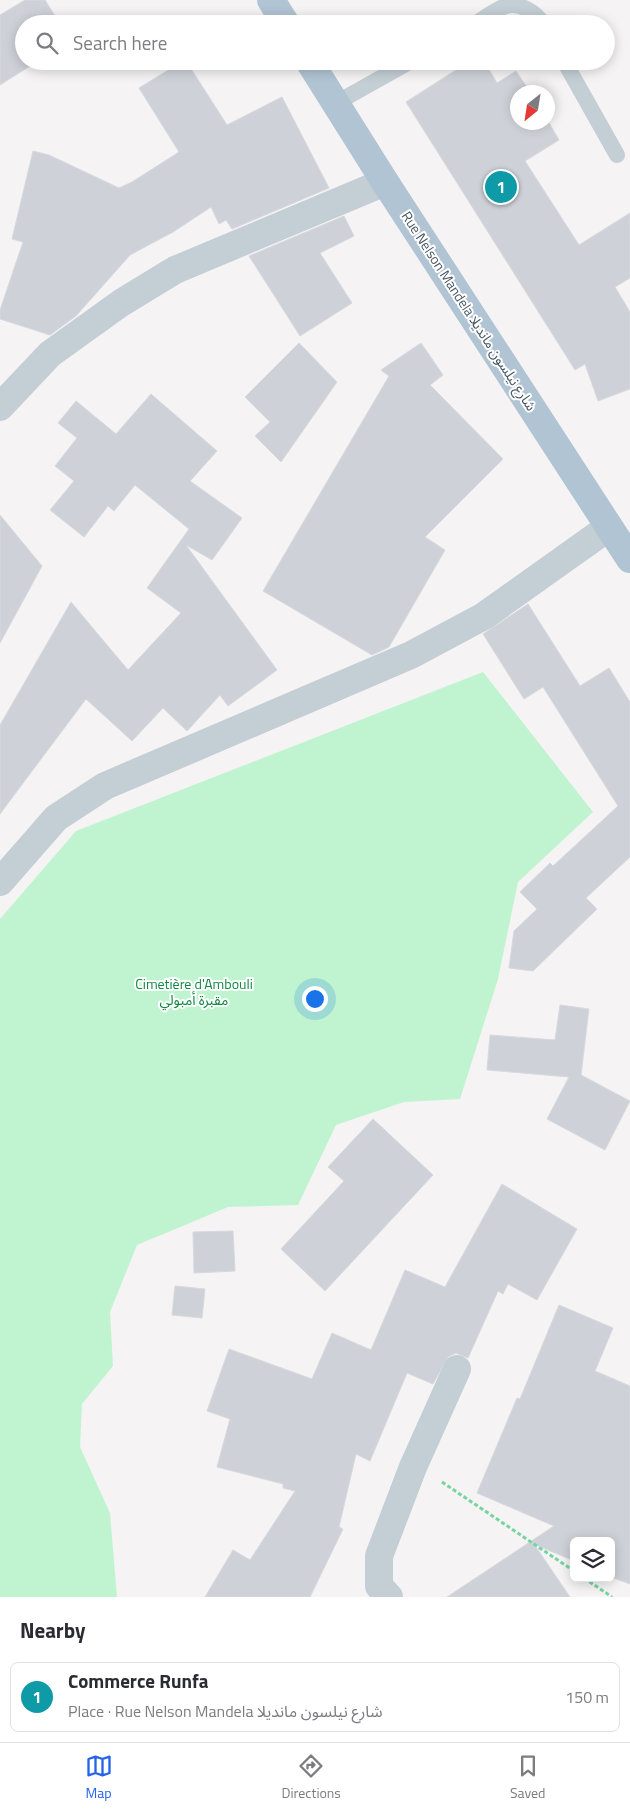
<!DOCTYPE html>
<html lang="en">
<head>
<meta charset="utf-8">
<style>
  body { margin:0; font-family:"Titillium Web","Noto Sans Arabic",sans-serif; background:#f2f2f3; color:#2b2b33 }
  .controls { position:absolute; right:15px; bottom:15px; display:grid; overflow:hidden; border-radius:8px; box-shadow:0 2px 12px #0003 }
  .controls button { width:45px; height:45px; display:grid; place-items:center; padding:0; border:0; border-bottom:1px solid #e1e1e2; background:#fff; color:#2b2b33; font:25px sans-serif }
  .compass { position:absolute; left:510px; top:85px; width:45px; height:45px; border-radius:50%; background:#fff; box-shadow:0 2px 12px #0003; rotate:210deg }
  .you { position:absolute; left:314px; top:998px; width:18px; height:18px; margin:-12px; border:4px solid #fff; border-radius:50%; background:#1a73e8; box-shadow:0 0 0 8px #1a73e833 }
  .badge { display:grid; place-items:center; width:32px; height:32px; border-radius:50%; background:#2563eb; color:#fff; font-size:16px; font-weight:700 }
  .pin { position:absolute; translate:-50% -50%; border:2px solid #fff; box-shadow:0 1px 5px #0006 }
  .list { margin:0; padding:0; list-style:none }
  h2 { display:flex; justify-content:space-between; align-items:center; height:65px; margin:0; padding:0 20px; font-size:21px }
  h2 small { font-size:16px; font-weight:400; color:#7c7c81 }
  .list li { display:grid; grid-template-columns:32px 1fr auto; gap:15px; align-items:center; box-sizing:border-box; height:70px; margin:0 10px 10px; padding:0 10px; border:1px solid #e1e1e2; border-radius:8px }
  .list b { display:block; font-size:19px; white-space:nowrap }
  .list p { margin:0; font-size:16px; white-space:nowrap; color:#7c7c81 }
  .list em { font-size:16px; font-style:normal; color:#7c7c81 }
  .icon { flex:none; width:28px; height:28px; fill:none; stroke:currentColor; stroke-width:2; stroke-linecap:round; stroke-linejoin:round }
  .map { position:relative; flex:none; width:630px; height:1597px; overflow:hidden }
  .search { position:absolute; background:#fff; box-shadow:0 2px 12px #0003; left:15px; right:15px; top:15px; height:55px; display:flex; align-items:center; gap:12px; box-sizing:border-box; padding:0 18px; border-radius:28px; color:#7c7c81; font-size:19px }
  .sheet { height:145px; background:#fff }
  nav { display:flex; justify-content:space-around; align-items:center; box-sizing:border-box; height:70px; border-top:1px solid #e1e1e2; background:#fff; font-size:14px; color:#7c7c81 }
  nav a { display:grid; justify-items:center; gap:2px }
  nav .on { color:#2563eb }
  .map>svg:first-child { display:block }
  .green { fill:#c0f4d0 }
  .building { fill:#ced2d8; stroke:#d6d9de }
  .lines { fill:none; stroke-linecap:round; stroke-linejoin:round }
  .path { stroke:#75d59e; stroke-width:3; stroke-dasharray:4 2.5; stroke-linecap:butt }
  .service { stroke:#c3ced5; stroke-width:16 }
  .minor { stroke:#c3ced5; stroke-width:28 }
  .primary { stroke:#b1c4d3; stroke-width:28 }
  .labels { text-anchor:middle; stroke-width:4; stroke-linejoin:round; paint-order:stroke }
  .street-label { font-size:14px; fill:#485862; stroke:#fff }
  .park-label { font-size:14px; fill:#118642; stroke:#fff }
</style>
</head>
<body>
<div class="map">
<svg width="630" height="1597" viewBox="0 0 630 1597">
  <rect width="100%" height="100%" fill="#f5f3f3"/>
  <!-- green -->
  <path class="green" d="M483,672L593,812L518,882L498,979L460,1099L404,1102L336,1125L298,1205L228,1207L137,1245L110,1312L113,1366L82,1404L80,1447L110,1513L117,1597H0V919L76,831Z"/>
  <!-- building -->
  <g class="building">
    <path d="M25,0H45L60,24H24V61H38L0,85V15Z"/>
    <path d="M183,61H186L227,125L282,97L329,188L232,229L226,220L219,224L211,207L173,232L130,255L76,316L50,335L0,319V310L23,242L12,239L33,151L49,155L119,188L132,182L179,152L139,88Z"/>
    <path d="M470,61H484L497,83L516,71L530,92H518V122L548,121L559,140L525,161L579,245L630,213V278L615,287L630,312V389L598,401L585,364L575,370L406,102Z"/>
    <path d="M344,216L354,236L320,253L352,303L300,336L249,256Z"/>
    <path d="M299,343L337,382L281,462L255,436L270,422L245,397Z"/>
    <path d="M421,343L443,375L430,385L503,459L425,537L445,550L389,647L372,655L263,591L389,376L381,370Z"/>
    <path d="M151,394L217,451L190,481L242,518L212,560L186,545L277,670L228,706L220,695L187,731L163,708L132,741L86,699L0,814V725L71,602L128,670L181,613L147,588L189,529L135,485L114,511L108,506L84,537L50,510L74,481L55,466L77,438L58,423L76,401L116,434Z"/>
    <path d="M0,515L42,566L0,643Z"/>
    <path d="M528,604L580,686L609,668L630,702V857L586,898L597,909L533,971L509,968L514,931L537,909L520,892L550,863L553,866L618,806L543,687L524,699L483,634Z"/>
    <path d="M560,1005L589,1009L581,1075L630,1101L605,1150L547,1119L569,1077L487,1070L490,1035L555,1040Z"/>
    <path d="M373,1119L433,1175L325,1291L281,1249L344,1181L328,1167Z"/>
    <path d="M502,1184L577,1229L537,1300L508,1284L503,1294L498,1291L468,1358L456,1353L448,1357L433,1384L407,1373L370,1461L356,1454L339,1527L343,1529L310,1597H205L233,1550L250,1560L295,1491L283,1488V1484L217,1467L230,1419L207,1411L229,1349L312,1379L332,1333L371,1350L405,1270L445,1287Z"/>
    <path d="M233,1231L235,1271L194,1273L193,1232Z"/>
    <path d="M175,1286L205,1289L202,1318L172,1315Z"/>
    <path d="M559,1305L613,1328L595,1371L630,1386V1584L611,1577V1541H574V1561L534,1544L570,1597H447L554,1526L477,1493L517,1398L520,1399Z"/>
  </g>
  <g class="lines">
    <!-- path -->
    <g class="path">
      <path d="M442,1482L574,1571"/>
      <path d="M584,1578L612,1597"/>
    </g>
    <!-- service -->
    <g class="service">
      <path d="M475,24C485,18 496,9 506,6C519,2 537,13 543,24"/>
      <path d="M564,61L617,155"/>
      <path d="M336,103L411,61"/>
    </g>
    <!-- minor -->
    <g class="minor">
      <path d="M0,407L50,354L121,303L175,270L385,182"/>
      <path d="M0,882L56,818L105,786L411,655L484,616L609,527"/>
      <path d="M389,1597L379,1586V1556L413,1467L457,1369"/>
    </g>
    <!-- primary -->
    <g class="primary">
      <path d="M271,0L286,24"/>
      <path d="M309,61L385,182L630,559"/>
    </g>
  </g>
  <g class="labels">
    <!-- street labels -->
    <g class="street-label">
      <text transform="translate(469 311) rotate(57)" y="5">Rue Nelson Mandela شارع نيلسون مانديلا</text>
    </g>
    <!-- park labels -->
    <g class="park-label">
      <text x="194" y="989">Cimetière d'Ambouli<tspan x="194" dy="16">مقبرة أمبولي</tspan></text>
    </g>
  </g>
</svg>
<div class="controls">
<button><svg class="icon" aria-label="layers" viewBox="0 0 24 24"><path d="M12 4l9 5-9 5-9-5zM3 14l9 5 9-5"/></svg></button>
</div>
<svg class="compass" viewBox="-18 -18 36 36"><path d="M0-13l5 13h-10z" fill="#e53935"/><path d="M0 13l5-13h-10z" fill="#7c7c81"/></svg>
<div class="you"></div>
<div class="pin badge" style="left:501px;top:187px;background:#0f9aa8">1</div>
<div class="search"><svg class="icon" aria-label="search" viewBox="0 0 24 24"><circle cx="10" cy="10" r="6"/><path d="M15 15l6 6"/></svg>Search here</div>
</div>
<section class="sheet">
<h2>Nearby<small></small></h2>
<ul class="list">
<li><span class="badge" style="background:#0f9aa8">1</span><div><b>Commerce Runfa</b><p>Place · Rue Nelson Mandela شارع نيلسون مانديلا</p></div><em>150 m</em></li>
</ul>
</section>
<nav>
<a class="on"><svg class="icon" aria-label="map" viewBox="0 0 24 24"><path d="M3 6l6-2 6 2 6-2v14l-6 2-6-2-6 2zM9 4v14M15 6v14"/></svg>Map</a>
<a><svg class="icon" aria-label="directions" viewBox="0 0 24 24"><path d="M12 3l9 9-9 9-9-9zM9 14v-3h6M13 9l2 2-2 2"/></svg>Directions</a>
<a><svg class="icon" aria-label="saved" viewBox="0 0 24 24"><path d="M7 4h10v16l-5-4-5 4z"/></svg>Saved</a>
</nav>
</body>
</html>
